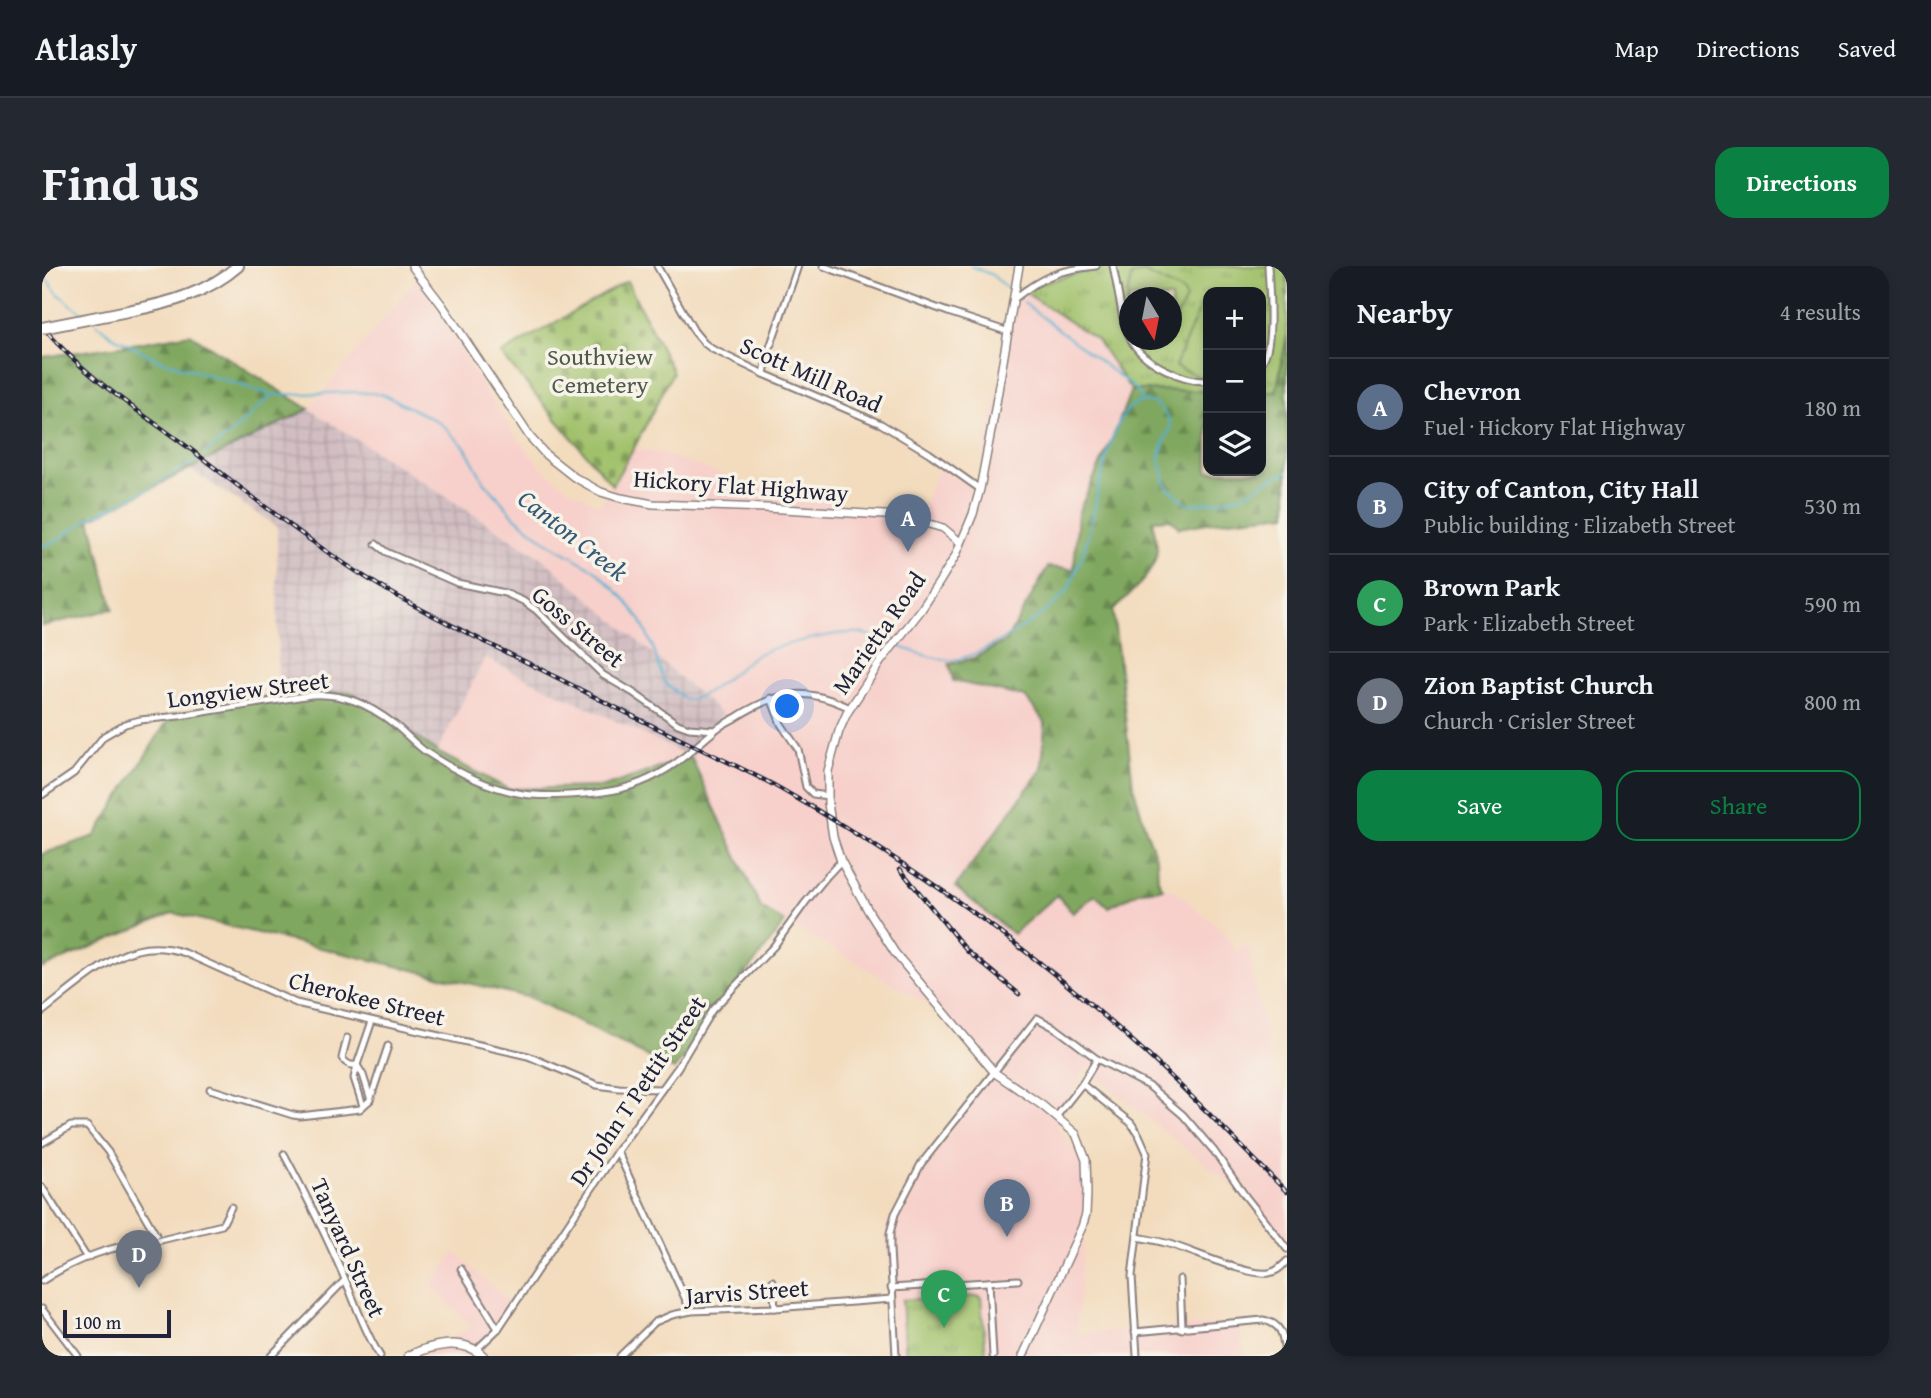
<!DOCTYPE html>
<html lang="en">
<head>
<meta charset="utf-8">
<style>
  body { margin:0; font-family:"Gentium Book Plus",serif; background:#242831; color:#f1f3f6 }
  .controls { position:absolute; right:21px; top:21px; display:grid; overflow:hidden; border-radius:14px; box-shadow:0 4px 10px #0003 }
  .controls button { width:63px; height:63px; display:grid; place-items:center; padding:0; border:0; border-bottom:2px solid #363941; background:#171b24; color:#f1f3f6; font:35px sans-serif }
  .compass { position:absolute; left:1077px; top:21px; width:63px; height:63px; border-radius:50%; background:#171b24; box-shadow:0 4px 10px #0003; rotate:170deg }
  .scale { position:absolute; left:21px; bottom:18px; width:108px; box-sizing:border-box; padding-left:7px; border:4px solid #22223b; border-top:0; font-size:19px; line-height:24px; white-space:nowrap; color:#22223b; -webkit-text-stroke:5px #f7f3e8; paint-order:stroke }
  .you { position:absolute; left:746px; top:441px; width:24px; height:24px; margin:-18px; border:5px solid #fff; border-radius:50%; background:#1a73e8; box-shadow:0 0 0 10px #1a73e833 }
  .badge { display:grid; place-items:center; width:46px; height:46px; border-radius:50%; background:#0b8043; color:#fff; font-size:23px; font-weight:700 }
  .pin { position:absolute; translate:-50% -58px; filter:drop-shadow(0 2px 4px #0008) }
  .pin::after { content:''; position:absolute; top:37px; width:24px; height:21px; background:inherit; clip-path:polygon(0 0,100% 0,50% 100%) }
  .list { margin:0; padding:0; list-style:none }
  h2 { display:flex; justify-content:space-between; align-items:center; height:91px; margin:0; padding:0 28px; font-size:30px }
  h2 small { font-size:23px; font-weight:400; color:#9ea1a6 }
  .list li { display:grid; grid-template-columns:46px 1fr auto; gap:21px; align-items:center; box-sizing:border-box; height:98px; padding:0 28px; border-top:2px solid #363941 }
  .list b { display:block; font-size:26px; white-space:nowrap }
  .list p { margin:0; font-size:23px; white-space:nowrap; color:#9ea1a6 }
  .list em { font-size:23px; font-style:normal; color:#9ea1a6 }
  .actions { display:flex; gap:14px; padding:21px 28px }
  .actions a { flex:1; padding:16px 0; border:2px solid #0b8043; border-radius:21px; text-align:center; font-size:24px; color:#0b8043 }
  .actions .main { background:#0b8043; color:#fff }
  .icon { flex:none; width:38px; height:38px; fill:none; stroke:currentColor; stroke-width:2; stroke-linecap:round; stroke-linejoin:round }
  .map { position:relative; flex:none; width:1245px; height:1090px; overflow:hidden; border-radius:21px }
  header { display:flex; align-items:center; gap:42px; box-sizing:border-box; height:98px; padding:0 35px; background:#171b24; border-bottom:2px solid #363941 }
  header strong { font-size:33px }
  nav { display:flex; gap:38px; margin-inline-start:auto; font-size:24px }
  .intro { display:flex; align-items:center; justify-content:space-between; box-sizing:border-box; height:168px; padding:0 42px }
  h1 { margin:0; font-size:49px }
  .button { padding:18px 32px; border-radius:21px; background:#0b8043; color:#fff; font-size:24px; font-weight:700 }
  main { display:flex; gap:42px; padding:0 42px }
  aside { flex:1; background:#171b24; border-radius:21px; box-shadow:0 4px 10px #0003 }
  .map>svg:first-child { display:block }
  .built { fill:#f7d0cb }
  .industrial { fill:url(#industrial-grid) }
  .grass { fill:url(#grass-tufts); stroke:#617252; stroke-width:2; fill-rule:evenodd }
  .forest { fill:url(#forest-firs); stroke:#51644c; stroke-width:2 }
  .cemetery { fill:url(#cemetery-stones); stroke:#617252; stroke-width:2 }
  .pitch { fill:#a0c16a; stroke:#617252; stroke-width:2 }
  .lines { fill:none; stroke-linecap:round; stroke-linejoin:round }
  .stream { stroke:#51afd0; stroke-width:2 }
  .minor-casing { stroke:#8a7f7c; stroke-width:9 }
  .tertiary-casing { stroke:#8a7f7c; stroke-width:10 }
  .secondary-casing { stroke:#8a7f7c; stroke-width:11 }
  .motorway-casing { stroke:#8a7f7c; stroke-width:14 }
  .minor { stroke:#fff; stroke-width:5 }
  .tertiary { stroke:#fff; stroke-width:7 }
  .secondary { stroke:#fff; stroke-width:8 }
  .motorway { stroke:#fff; stroke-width:10 }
  .rail-casing { stroke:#22223b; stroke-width:4.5 }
  .rail { stroke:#f7f3e8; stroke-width:2; stroke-dasharray:5; stroke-linecap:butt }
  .motorway-bridge-casing { stroke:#8a7f7c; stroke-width:14; stroke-linecap:butt }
  .motorway-bridge { stroke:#fff; stroke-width:10 }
  .labels { text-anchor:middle; stroke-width:7; stroke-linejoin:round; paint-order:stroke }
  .park-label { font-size:24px; fill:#4e5a4b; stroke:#f7f3e8 }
  .street-label { font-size:24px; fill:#22223b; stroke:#f7f3e8 }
  .water-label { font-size:26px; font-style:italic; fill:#355a77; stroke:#f7f3e8 }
</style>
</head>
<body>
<header>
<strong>Atlasly</strong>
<nav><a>Map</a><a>Directions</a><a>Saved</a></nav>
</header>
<div class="intro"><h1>Find us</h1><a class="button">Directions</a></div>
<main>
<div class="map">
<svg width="1245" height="1090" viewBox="0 0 1245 1090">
  <defs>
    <pattern id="industrial-grid" width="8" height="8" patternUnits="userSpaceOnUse" patternTransform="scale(1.75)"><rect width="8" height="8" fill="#d2bec2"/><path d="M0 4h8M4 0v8" fill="none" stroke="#b4a3a8"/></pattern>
    <pattern id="grass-tufts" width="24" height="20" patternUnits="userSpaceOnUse" patternTransform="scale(1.75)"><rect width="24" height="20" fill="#a0c16a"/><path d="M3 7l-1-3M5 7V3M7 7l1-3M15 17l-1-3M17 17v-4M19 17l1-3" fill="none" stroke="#829c58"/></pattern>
    <pattern id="forest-firs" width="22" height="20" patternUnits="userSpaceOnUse" patternTransform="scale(1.75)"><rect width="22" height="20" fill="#80a75e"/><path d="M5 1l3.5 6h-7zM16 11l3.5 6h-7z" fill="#68884f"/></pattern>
    <pattern id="cemetery-stones" width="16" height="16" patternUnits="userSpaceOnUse" patternTransform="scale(1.75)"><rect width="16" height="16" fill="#a0c16a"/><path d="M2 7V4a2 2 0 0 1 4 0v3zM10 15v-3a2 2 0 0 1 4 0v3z" fill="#829c58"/></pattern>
  </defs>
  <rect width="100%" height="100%" fill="#f7f3e8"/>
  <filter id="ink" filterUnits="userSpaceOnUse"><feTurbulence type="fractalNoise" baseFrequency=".0143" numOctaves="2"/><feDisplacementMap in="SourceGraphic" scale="14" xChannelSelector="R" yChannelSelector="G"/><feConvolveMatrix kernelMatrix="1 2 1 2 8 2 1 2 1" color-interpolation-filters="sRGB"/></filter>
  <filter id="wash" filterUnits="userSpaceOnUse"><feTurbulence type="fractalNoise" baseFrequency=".00686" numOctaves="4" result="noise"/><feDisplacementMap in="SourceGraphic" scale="28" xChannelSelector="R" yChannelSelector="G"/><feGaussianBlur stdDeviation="1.57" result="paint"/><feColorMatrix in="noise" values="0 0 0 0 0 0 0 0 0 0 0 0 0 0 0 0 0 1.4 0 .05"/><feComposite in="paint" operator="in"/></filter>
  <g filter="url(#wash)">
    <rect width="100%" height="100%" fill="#f3dcbe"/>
    <!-- built -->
    <g class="built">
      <path d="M376,11L440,119L470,165L500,202L524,221L558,239L592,182L627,190L720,222L751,217L798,233L801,245L869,250L882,237L898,201L934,224L978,23L1055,74L1089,124L1073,166L1036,247L1032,303L1005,301L964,375L932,392L907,398L911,415L983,431L1003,456L1001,503L913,620L1015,629H1053L1067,641L1100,625L1126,622L1134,625L1184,668L1195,688L1205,676L1225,783L1237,821L1245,829V979L1211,936L1043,802L1015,861L1048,904L1034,1067L1198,1057L1202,1090H853L844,958L950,806L892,742L720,642L649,491L562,521L466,523L395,486L442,392L649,491L501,293L267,143Z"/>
      <path d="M413,986L470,1039L437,1090H371L430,1061L389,1020Z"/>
    </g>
    <!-- industrial -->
    <path class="industrial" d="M267,143L501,293L680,448L649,491L443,392L395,486L309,426L236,429L235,260L147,203Z"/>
    <!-- grass -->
    <g class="grass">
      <path d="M1064,0H1245V70L1234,127L1219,126V26H1166V125L1089,124L1055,74L978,23ZM1087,32H1129V74H1087Z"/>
      <path d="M938,1030L939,1032L944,1090H864L860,1034Z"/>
    </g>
    <!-- forest -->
    <g class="forest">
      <path d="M148,68L267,143L48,253L71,343L0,360V91L85,79Z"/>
      <path d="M1245,70V248L1177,255L1137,262L1129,253L1110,254C1112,263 1114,272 1115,282C1115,309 1087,326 1071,345L1091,519L1103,561L1115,594L1116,614L1121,623L1099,625L1067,641L1053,629L1031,647L1015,629L971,668L913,621L1000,503L1003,456L983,431L911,415L907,398L932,392L964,375L1006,301L1032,303L1036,247L1073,166L1089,124L1166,125V205H1219V126H1234Z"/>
      <path d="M309,426L397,487L466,523L562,521L649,491L719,642L743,656L632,804L489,732L131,647L0,702V588L53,570L129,449L237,429Z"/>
    </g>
    <!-- cemetery -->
    <path class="cemetery" d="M585,15L631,106L592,182L570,219L459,88Z"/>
    <!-- pitch -->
    <g class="pitch">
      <path d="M1101,6L1142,26L1144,33L1130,60L1129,32H1087V49L1085,38L1089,10Z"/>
      <path d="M1166,37V111H1158L1133,100L1159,39Z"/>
    </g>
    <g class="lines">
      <!-- stream -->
      <g class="stream">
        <path d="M929,0L950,9L966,23"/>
        <path d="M0,7L17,29L44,50"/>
        <path d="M982,37L1095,124L1100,135"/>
        <path d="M54,57L70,70L115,93L230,129L314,126L340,128L397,156L423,181L441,214L473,251L506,277L553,304L582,332L598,353L612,384L622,416L643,434C665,434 693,404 711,391C728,380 796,365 817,367C827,368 838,373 848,377"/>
        <path d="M163,188L185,171L229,130"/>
        <path d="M0,280L12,276L44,254L106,223L155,194"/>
        <path d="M853,379C870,385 887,392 904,394C922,396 953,378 968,369C989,356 1011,343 1026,323C1031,316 1033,306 1037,298C1055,254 1056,198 1078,155C1093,125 1120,131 1129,161L1121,178L1118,192L1122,212L1126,222L1146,238C1166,237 1188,235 1206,226C1219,219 1231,211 1245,206"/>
      </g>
    </g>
  </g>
  <g filter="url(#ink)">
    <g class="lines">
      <defs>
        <g id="minor">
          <path d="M615,0L652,65L662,77L670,83L722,108L839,158L887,187L938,223"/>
          <path d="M781,0L906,46L967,66"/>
          <path d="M1071,0L1082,58L1087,70"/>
          <path d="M972,33C1001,10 1016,4 1054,0"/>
          <path d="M1089,74C1100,96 1142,116 1166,115"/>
          <path d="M1219,97C1233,83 1227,21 1226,0"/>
          <path d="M722,108L726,87L756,0"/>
          <path d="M334,278L344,286L415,317L463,327L481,335L494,344L561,409L590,426L636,458L647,462L673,464"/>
          <path d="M729,432L739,458L756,483L764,521L771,528L786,530"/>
          <path d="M0,529L32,507L62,470L83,458L98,454L137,450L269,429C302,427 326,438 352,458C363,467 373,478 384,486C413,505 447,523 481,528C503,531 539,529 561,526C587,523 613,512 634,497C647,487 659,476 671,466C677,460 686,456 693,452C735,425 763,420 808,442"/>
          <path d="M0,746C24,728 66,690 95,684C111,680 128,682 143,687L254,737L486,790L555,819L577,822L620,823"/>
          <path d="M305,772L300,792C304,798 308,800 315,799"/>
          <path d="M315,799L321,809L328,831"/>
          <path d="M1040,818L1089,857L1097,869L1105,887L1090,1010L1095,1090"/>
          <path d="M168,823L251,849L258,850L318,843L328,834"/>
          <path d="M328,834L346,780"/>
          <path d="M321,840L312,812L315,799L330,755"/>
          <path d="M1014,851L1040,818L1055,793"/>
          <path d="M0,877L29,860H45L66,886L114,969L107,977"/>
          <path d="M575,885L649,1045"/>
          <path d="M242,888C264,929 284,969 302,1011C314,1038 322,1065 338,1090"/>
          <path d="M0,921L45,992"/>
          <path d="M1095,971C1105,973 1117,975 1127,978C1151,985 1205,1010 1227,1007C1235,1006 1240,1000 1245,995"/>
          <path d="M419,1003L456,1063"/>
          <path d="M1138,1013L1140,1063"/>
          <path d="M0,1015C28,996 73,977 107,977L180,959L189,941"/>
          <path d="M731,1015L733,1042"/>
          <path d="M947,1016L951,1090"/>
          <path d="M849,1022L976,1014"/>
          <path d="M0,1043L36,1090"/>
          <path d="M1093,1066L1221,1054C1242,1058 1241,1072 1243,1090"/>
          <path d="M434,1084L456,1063L575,885L636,801L670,744L732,680L763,637L785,610L799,595"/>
          <path d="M229,1090L303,1014"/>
          <path d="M578,1090L613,1056L630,1049L649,1045L733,1042L850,1033"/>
          <path d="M854,1090L848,983V967L853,948L879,898L995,752L1015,763L1055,793L1107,820L1141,849L1172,885L1204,931L1245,983"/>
        </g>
        <g id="tertiary">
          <path d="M370,0L400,39L488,171L504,189L532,211L559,226L579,232L611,238L724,242L859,250L901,262L918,276"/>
          <path d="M977,0L952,149L938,223L931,248L914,289L898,315L879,344L839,395L805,447L797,465L786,505V537L791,571L799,595L827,646L853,687L953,807L1001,840L1034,868L1044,894L1045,926L1044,948L1040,961L981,1090"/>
        </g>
        <path id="secondary" d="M367,1090C389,1079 421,1071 441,1090"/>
        <path id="motorway" d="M91,44C129,37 166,26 196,0"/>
      </defs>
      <!-- minor casing -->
      <use href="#minor" class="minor-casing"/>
      <!-- tertiary casing -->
      <use href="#tertiary" class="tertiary-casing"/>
      <!-- secondary casing -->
      <use href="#secondary" class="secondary-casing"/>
      <!-- motorway casing -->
      <use href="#motorway" class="motorway-casing"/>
      <!-- minor -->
      <use href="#minor" class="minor"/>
      <!-- tertiary -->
      <use href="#tertiary" class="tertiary"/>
      <!-- secondary -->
      <use href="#secondary" class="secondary"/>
      <!-- motorway -->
      <use href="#motorway" class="motorway"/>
      <defs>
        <g id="rail">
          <path d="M0,60C40,109 97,145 147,182C220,238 292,297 373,340C412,361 451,380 490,399C538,423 585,448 634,471C668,488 703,503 737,522C862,593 979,675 1086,771C1142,820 1192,874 1245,926"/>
          <path d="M858,603L925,685L977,728"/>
        </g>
      </defs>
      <!-- rail casing -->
      <use href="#rail" class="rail-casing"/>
      <!-- rail -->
      <use href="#rail" class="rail"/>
      <defs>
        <path id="motorway-bridge" d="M0,62L91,44"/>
      </defs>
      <!-- motorway-bridge casing -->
      <use href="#motorway-bridge" class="motorway-bridge-casing"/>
      <!-- motorway-bridge -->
      <use href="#motorway-bridge" class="motorway-bridge"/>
    </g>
  </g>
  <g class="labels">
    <!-- park labels -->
    <g class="park-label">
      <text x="558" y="99">Southview<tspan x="558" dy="28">Cemetery</tspan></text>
    </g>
    <!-- street labels -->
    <g class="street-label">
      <text transform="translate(769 109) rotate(24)" y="8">Scott Mill Road</text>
      <text transform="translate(699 220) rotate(4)" y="8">Hickory Flat Highway</text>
      <text transform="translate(536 361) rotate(40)" y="8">Goss Street</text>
      <text transform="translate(837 367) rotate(-55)" y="8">Marietta Road</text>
      <text transform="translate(206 424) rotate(-7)" y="8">Longview Street</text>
      <text transform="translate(325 733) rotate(14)" y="8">Cherokee Street</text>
      <text transform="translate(596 825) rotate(-56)" y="8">Dr John T Pettit Street</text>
      <text transform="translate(306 982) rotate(66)" y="8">Tanyard Street</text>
      <text transform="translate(705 1026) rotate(-4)" y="8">Jarvis Street</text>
    </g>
    <!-- water labels -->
    <g class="water-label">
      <text transform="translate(531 269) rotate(38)" y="9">Canton Creek</text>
    </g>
  </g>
</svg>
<div class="controls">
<button>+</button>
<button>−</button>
<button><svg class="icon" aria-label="layers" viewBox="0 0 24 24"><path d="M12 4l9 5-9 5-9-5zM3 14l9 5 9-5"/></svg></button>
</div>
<svg class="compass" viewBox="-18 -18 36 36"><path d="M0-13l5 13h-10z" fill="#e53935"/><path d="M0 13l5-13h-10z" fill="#9ea1a6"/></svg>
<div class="scale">100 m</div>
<div class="you"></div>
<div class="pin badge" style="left:866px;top:286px;background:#5c6f8a">A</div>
<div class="pin badge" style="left:965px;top:971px;background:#5c6f8a">B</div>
<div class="pin badge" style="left:902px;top:1062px;background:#2e9e5b">C</div>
<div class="pin badge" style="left:97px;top:1022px;background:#6b7280">D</div>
</div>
<aside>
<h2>Nearby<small>4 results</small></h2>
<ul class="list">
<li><span class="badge" style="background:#5c6f8a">A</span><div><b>Chevron</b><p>Fuel · Hickory Flat Highway</p></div><em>180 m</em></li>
<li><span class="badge" style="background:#5c6f8a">B</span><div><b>City of Canton, City Hall</b><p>Public building · Elizabeth Street</p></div><em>530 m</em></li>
<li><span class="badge" style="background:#2e9e5b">C</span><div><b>Brown Park</b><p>Park · Elizabeth Street</p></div><em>590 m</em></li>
<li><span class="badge" style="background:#6b7280">D</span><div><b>Zion Baptist Church</b><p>Church · Crisler Street</p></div><em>800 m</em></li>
</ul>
<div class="actions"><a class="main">Save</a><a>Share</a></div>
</aside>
</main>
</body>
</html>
